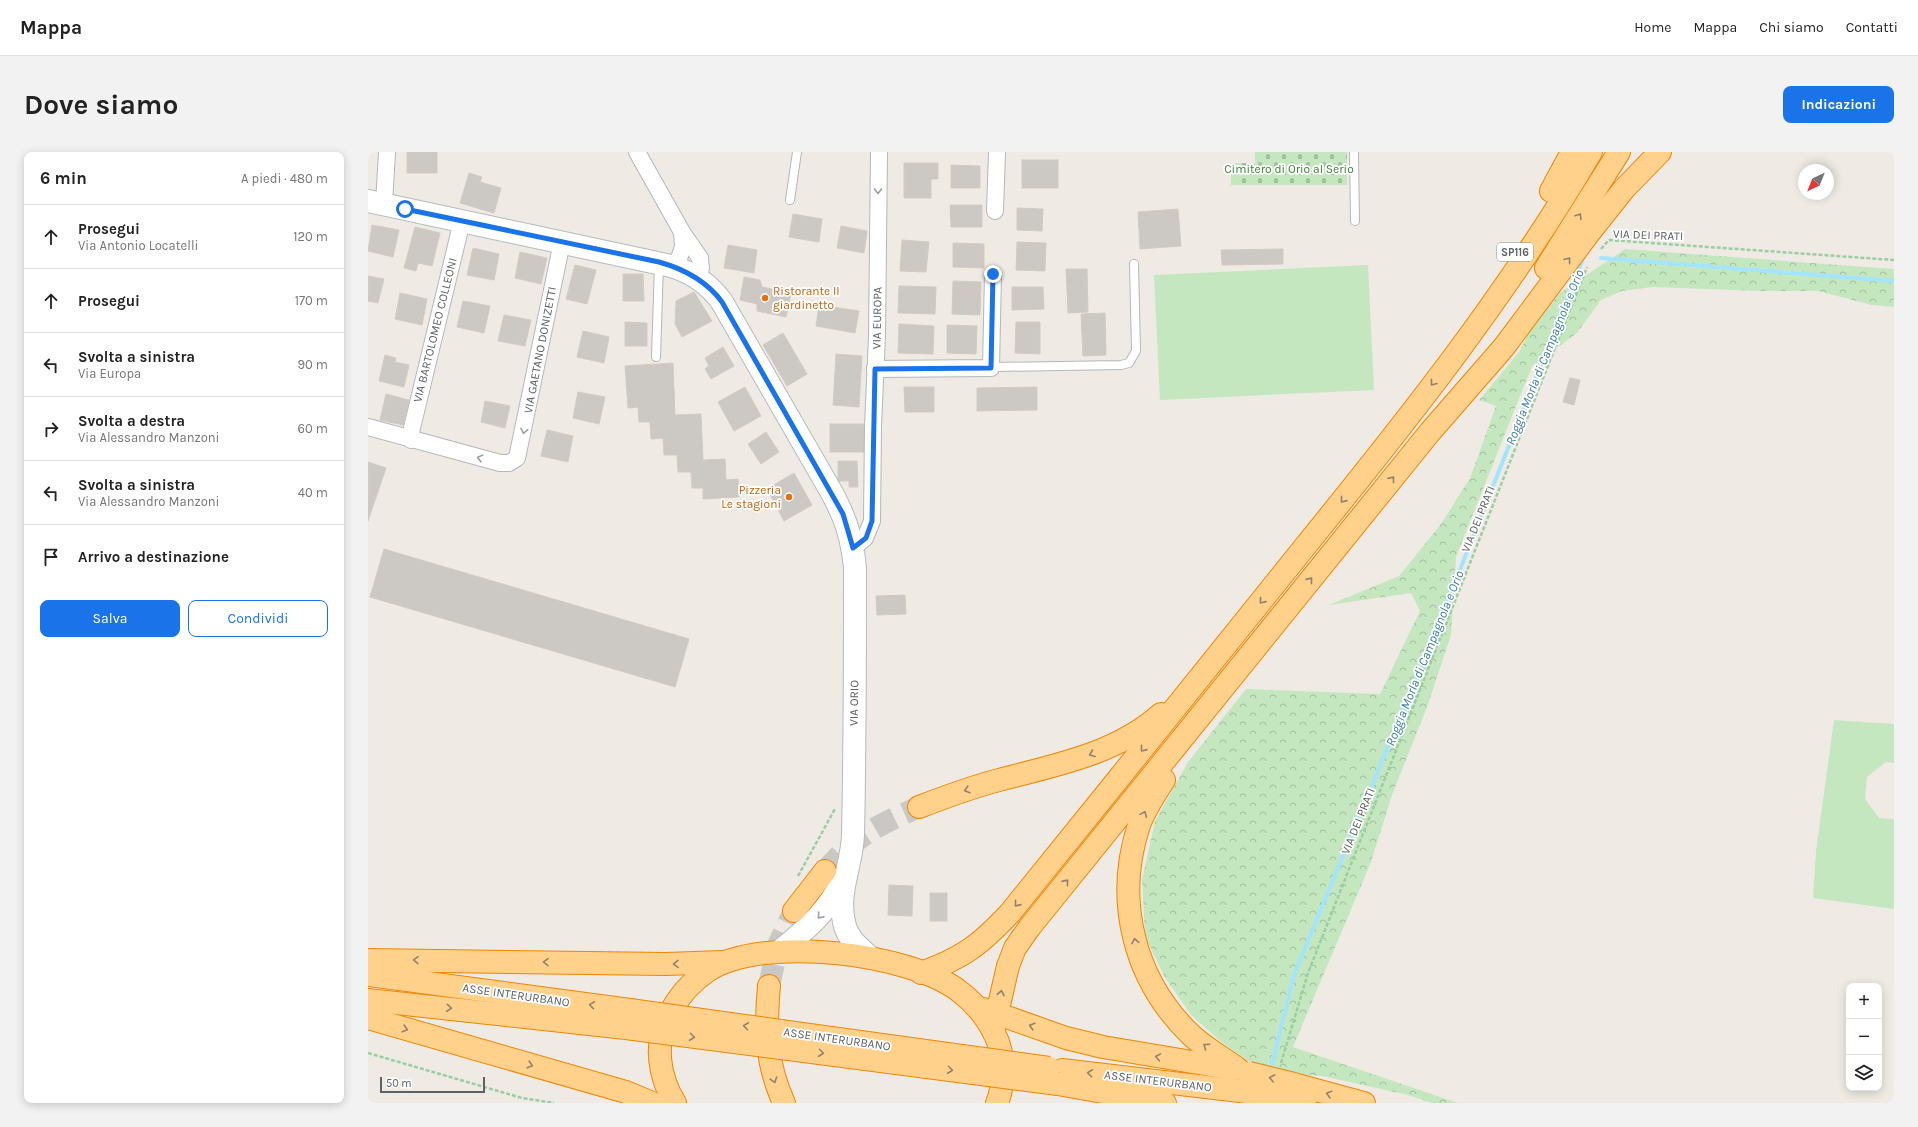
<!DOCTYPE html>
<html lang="it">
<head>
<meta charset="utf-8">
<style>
  body { margin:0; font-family:Karla,sans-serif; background:#f2f2f2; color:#222 }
  .controls { position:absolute; right:12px; bottom:12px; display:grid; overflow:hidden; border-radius:8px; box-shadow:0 2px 10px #0003 }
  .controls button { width:36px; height:36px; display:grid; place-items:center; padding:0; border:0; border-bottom:1px solid #e0e0e0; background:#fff; color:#222; font:20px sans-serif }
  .compass { position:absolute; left:1430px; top:12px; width:36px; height:36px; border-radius:50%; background:#fff; box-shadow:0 2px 10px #0003; rotate:223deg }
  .scale { position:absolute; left:12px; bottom:10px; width:105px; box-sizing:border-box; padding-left:4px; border:2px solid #5c6164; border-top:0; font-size:11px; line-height:14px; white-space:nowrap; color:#5c6164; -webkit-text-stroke:3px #fff; paint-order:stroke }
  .stop { position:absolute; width:12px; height:12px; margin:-9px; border:3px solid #1a73e8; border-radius:50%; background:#fff }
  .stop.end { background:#1a73e8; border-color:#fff; box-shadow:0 1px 4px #0008 }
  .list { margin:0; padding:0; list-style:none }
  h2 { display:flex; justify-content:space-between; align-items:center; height:52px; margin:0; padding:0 16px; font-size:17px }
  h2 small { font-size:13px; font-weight:400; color:#767676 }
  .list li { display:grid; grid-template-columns:26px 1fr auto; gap:12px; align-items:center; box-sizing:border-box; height:64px; padding:0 16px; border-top:1px solid #e0e0e0 }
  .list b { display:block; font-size:15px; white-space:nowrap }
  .list p { margin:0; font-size:13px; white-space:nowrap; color:#767676 }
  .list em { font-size:13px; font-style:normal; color:#767676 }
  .actions { display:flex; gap:8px; padding:12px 16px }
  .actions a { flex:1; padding:9px 0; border:1px solid #1a73e8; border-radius:8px; text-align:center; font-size:14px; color:#1a73e8 }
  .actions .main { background:#1a73e8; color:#fff }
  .icon { flex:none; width:22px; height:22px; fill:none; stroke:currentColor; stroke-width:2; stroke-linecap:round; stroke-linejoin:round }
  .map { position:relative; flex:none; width:1526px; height:951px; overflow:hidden; border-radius:8px }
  header { display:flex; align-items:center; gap:24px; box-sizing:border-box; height:56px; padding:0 20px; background:#fff; border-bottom:1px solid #e0e0e0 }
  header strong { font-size:19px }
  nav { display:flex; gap:22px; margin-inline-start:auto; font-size:14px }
  .intro { display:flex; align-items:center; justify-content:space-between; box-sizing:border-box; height:96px; padding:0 24px }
  h1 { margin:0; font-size:28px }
  .button { padding:10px 18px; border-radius:8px; background:#1a73e8; color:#fff; font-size:14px; font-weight:700 }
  main { display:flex; gap:24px; padding:0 24px }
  aside { flex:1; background:#fff; border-radius:8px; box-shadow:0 2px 10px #0003 }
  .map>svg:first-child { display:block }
  .green { fill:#c5e7bf }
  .forest { fill:url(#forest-crowns) }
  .cemetery { fill:url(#cemetery-stones) }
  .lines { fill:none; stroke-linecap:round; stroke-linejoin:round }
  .stream { stroke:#a3e4ff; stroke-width:4 }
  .building { fill:#ccc8c3; stroke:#d3cbc2 }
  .highway-tunnel { stroke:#cac8c4; stroke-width:22; stroke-dasharray:22 11; stroke-linecap:butt }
  .lane-casing { stroke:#b4b7bb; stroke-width:10 }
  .street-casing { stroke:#b4b7bb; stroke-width:18 }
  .secondary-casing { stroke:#b5babe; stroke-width:24 }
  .highway-casing { stroke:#f28400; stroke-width:24 }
  .path { stroke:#9bcda2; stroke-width:2.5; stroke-dasharray:4 2; stroke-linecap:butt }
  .lane { stroke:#fff; stroke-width:8 }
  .street { stroke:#fff; stroke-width:16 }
  .secondary { stroke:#fff; stroke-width:22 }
  .highway { stroke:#ffd18b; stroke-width:22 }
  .highway-bridge-casing { stroke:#f28400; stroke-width:24; stroke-linecap:butt }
  .highway-bridge { stroke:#ffd18b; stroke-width:22 }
  .oneway { stroke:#9da0a2 }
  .oneway2 { stroke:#8d8370 }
  .route { stroke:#1a73e8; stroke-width:5 }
  .food-dot { fill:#e8710a; stroke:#fff; stroke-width:1.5 }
  .labels { text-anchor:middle; stroke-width:3.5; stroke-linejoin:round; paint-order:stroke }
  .shield { fill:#fff; stroke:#8d9092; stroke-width:1 }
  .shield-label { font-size:11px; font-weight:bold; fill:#5c6164 }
  .park-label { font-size:12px; fill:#3b8433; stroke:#fff }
  .street-label { font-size:12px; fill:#5c6164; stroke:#fff }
  .food-label { font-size:12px; fill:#c56008; stroke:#fff; text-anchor:start }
  .water-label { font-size:13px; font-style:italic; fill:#397ba1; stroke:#fff }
</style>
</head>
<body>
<header>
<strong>Mappa</strong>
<nav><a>Home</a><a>Mappa</a><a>Chi siamo</a><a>Contatti</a></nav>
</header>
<div class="intro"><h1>Dove siamo</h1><a class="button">Indicazioni</a></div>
<main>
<aside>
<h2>6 min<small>A piedi · 480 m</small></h2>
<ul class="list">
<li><svg class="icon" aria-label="ahead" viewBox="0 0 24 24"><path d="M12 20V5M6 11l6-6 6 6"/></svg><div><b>Prosegui</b><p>Via Antonio Locatelli</p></div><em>120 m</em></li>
<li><svg class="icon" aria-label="ahead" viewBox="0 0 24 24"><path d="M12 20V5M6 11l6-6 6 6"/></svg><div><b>Prosegui</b></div><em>170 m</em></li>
<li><svg class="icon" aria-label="left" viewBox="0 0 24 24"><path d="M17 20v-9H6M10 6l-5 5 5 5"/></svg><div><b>Svolta a sinistra</b><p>Via Europa</p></div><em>90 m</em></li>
<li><svg class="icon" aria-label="right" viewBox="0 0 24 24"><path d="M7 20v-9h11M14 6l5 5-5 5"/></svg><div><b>Svolta a destra</b><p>Via Alessandro Manzoni</p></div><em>60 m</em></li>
<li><svg class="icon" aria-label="left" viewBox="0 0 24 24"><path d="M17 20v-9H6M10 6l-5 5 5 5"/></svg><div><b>Svolta a sinistra</b><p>Via Alessandro Manzoni</p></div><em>40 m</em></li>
<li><svg class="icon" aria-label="arrive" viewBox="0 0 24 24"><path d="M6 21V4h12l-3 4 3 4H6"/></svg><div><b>Arrivo a destinazione</b></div></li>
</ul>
<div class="actions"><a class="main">Salva</a><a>Condividi</a></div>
</aside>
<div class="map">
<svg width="1526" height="951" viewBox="0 0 1526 951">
  <defs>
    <pattern id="forest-crowns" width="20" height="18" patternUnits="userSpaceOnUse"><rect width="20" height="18" fill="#c5e7bf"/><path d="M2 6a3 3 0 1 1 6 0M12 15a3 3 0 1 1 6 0" fill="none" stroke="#a3bf9f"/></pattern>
    <pattern id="cemetery-stones" width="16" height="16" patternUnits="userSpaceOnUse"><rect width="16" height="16" fill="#c5e7bf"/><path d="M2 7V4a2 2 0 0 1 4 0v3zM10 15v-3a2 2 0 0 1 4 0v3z" fill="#a3bf9f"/></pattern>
  </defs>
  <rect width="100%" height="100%" fill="#efebe4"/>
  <!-- green -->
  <g class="green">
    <path d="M1000,113L1006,238L792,248L786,123Z"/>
    <path d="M1466,568L1526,572V611L1518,610L1499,625L1497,647L1511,666L1526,667V757L1445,746L1448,699Z"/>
  </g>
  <!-- forest -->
  <path class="forest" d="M1257,97L1526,117V155L1504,153L1450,139H1392L1284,135L1254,139L1233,148L1209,181L1164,214L1088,405L1083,483L1059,555L1024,643L1003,710L925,895L1090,951H1064L1040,943L954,924L924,922L880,909L851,888L823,863L796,824L777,784L774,728L787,669L820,610L878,537L1012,542L1052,459L1043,441L961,453L1031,424L1073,372L1102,326L1128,254L1111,248L1151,200L1163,177L1192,141Z"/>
  <!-- cemetery -->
  <path class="cemetery" d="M887,0H979V33H863V11H887Z"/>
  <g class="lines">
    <!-- stream -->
    <g class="stream">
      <path d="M1233,106L1526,129"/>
      <path d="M902,920L926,823L1078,453L1216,104"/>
    </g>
  </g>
  <!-- building -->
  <g class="building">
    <rect x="39" y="0" width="30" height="21"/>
    <rect x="654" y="8" width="36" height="28"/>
    <path d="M536,11H570V27H563V46H536Z"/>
    <path d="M583,13L612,14V36H583Z"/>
    <path d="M101,21L114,25L112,30L133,36L126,61L92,51Z"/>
    <path d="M582,53H614V75H583Z"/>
    <path d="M649,56L675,57L674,79L649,78Z"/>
    <path d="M810,57L813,94L772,97L770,60Z"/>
    <path d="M425,62L454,67L451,90L421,85Z"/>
    <path d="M4,73L31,78L25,105L0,99Z"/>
    <path d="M473,74L499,79L496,101L469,96Z"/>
    <path d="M47,75L72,81L64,114L50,111L48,119L36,116Z"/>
    <path d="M534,88L561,90L558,120L532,119Z"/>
    <path d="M649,90L678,91L677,119L648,118Z"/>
    <path d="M585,91L616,92V116L585,115Z"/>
    <path d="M360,93L389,98L386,121L356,116Z"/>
    <path d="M105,96L131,102L126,128L99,123Z"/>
    <path d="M915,97V112L854,113L853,98Z"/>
    <path d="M152,100L179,106L173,132L147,126Z"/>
    <path d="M207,113L228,118L219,152L198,147Z"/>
    <path d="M698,117H719L720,160L700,161Z"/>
    <path d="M255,122H275L276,149H255Z"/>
    <path d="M0,124L16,127L10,151L0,149Z"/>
    <path d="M376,125L392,128L394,135L423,141L418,165L389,159V152L372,148Z"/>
    <path d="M585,129L613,130L612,163L584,162Z"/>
    <path d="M531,134L568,135L567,162L530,161Z"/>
    <path d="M644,135H675L676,157L644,158Z"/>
    <path d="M326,140L344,169L314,185L307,172L308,149Z"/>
    <path d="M32,141L59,147L54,173L27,167Z"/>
    <path d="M95,149L122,154L116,181L89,175Z"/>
    <path d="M451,153L491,159L487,181L448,174Z"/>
    <path d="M737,161L738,203L715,204L713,162Z"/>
    <path d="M136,163L163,168L157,194L130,189Z"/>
    <path d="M257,170L279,171V194H257Z"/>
    <path d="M648,170H672V202L647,201Z"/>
    <path d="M531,172L566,174L565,202L530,201Z"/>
    <path d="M579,173L609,174L608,202L579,201Z"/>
    <path d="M215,179L241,185L236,211L209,205Z"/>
    <path d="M415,181L439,222L419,234L395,193Z"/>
    <path d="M355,195L366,214L343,227L337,217L341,214L337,206Z"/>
    <path d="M468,202L494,204L491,255L465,253Z"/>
    <path d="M17,203L28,206L27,210L41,213L36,235L11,229Z"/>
    <path d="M305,211L307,263L333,262L335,308L357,307L358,328L370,327L371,345L335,347V336H324L323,320H310L309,303H296L295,286L283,287L282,270H271L270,255L260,256L257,214Z"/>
    <path d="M1202,226L1212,228L1206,253L1195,250Z"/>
    <path d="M377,235L393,264L366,279L350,250Z"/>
    <path d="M536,235H566V260H537Z"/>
    <path d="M669,235V258L609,259V236Z"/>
    <path d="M210,240L237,245L231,272L205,266Z"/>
    <path d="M18,242L41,248L35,273L12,268Z"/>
    <path d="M117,249L142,254L137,276L113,270Z"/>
    <rect x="462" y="272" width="35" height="28"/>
    <path d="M179,278L205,284L200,310L173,304Z"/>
    <path d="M398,280L411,300L393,312L380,292Z"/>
    <path d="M470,309H489L490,335H481V329H470Z"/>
    <path d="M0,310L18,316L0,369Z"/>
    <path d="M426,321L444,353L416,369L399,337Z"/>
    <path d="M16,397L321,487L307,535L2,445Z"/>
    <path d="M537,443L538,462L509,463L508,444Z"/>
    <path d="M521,733L545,734L544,764L520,763Z"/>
    <rect x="562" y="741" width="17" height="28"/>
  </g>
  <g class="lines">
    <!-- highway-tunnel -->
    <g class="highway-tunnel">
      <path d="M457,719C465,711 472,702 481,695C501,677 526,666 551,655"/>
      <path d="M401,834L410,793L426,759"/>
    </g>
    <defs>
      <g id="lane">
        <path d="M986,0L987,69"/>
        <path d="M422,48L429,0"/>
        <path d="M288,205L291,112"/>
        <path d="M624,215L753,213L761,211L768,199L766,112"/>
      </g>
      <g id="street">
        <path d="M269,0L314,80L332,106L333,116L330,127"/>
        <path d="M16,52L19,0"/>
        <path d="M627,59L629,0"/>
        <path d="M308,115L315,95L314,80"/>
        <path d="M507,217L623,216L625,122"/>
        <path d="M0,275L132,311H141L149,306L194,90"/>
        <path d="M43,288V280L94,69"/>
        <path d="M485,396L497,386L504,369L505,274L509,184L511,0"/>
      </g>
      <g id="secondary">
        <path d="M0,49L303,114C323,120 341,132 354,150L464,341C478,367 484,386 487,416C487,505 487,594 485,683C484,713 469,740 476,770C479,786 490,795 502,805"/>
        <path d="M412,799C436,779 460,760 473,731"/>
      </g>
      <g id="highway">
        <path d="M1183,39L1204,0"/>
        <path d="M1178,116L1251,0"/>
        <path d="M796,628C787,642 777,657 771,673C746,749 766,828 823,883C837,896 855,906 870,917"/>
        <path d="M551,655C577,645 604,635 631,628C688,613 748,602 793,562"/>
        <path d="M426,759L457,719"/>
        <path d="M0,808L298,812L354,810"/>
        <path d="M553,821C595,806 612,793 642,761C740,640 838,518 935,397C1038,270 1140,142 1223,0"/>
        <path d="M0,823L262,858"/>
        <path d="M401,834C397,876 398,912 416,951"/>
        <path d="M0,848L258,876"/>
        <path d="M616,857L698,886L735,895L866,917"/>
        <path d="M0,866L258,940L284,951"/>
        <path d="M625,879L640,814L647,796L661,776L1062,280L1136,195L1221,81L1256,37L1292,0"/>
        <path d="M694,918L872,939"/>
        <path d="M690,932L797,951"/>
        <path d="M926,932L996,951"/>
        <path d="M920,948L937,951"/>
        <path d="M307,951C291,925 286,892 300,865C309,846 324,829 341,818C396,783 541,801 591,839C612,855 631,880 634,907C635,922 635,937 629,951"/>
      </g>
    </defs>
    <!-- lane casing -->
    <use href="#lane" class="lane-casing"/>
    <!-- street casing -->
    <use href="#street" class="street-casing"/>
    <!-- secondary casing -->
    <use href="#secondary" class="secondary-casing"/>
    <!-- highway casing -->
    <use href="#highway" class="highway-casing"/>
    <!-- path -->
    <g class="path">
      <path d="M1233,97L1241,88L1526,108"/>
      <path d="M430,724L467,657"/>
      <path d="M0,901L154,946L186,951"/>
      <path d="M913,911L940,821L1219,115"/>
    </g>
    <!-- lane -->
    <use href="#lane" class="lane"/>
    <!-- street -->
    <use href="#street" class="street"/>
    <!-- secondary -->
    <use href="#secondary" class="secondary"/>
    <!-- highway -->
    <use href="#highway" class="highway"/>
    <defs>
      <g id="highway-bridge">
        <path d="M262,858L681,916"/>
        <path d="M258,876L690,932"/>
        <path d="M881,921L926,932"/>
        <path d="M872,939L920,948"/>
      </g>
    </defs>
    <!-- highway-bridge casing -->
    <use href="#highway-bridge" class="highway-bridge-casing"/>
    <!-- highway-bridge -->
    <use href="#highway-bridge" class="highway-bridge"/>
  </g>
  <!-- one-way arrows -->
  <defs><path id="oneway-chevron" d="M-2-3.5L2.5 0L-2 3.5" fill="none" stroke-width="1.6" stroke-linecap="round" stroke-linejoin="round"/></defs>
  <g class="oneway">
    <use href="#oneway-chevron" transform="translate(510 39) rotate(90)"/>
    <use href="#oneway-chevron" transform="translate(156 279) rotate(101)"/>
    <use href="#oneway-chevron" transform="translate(112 306) rotate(-165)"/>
    <use href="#oneway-chevron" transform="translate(452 764) rotate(132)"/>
  </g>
  <g class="oneway2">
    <use href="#oneway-chevron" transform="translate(1211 64) rotate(-58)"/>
    <use href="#oneway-chevron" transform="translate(1200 108) rotate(-53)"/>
    <use href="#oneway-chevron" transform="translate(1065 231) rotate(128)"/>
    <use href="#oneway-chevron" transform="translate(1024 327) rotate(-51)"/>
    <use href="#oneway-chevron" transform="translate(975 348) rotate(129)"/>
    <use href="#oneway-chevron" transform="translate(942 428) rotate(-51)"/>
    <use href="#oneway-chevron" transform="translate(894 449) rotate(129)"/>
    <use href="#oneway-chevron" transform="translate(775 597) rotate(129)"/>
    <use href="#oneway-chevron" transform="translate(724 602) rotate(158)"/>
    <use href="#oneway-chevron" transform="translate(599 638) rotate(163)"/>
    <use href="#oneway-chevron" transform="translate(776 662) rotate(-66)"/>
    <use href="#oneway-chevron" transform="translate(698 730) rotate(-51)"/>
    <use href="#oneway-chevron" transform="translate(649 752) rotate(129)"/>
    <use href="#oneway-chevron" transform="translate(767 789) rotate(-101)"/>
    <use href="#oneway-chevron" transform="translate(48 808) rotate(-179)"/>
    <use href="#oneway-chevron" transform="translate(178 810) rotate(-179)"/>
    <use href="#oneway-chevron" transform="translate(308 812) rotate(178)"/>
    <use href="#oneway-chevron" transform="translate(633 841) rotate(-79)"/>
    <use href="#oneway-chevron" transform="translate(224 853) rotate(-172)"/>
    <use href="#oneway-chevron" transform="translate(81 856) rotate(6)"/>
    <use href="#oneway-chevron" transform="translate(378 874) rotate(-172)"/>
    <use href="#oneway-chevron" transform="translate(664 874) rotate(-163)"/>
    <use href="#oneway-chevron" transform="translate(37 877) rotate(16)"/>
    <use href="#oneway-chevron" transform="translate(324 885) rotate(7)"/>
    <use href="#oneway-chevron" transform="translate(838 894) rotate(-144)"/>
    <use href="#oneway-chevron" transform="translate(453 901) rotate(7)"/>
    <use href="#oneway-chevron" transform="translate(790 905) rotate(-170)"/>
    <use href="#oneway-chevron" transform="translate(162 913) rotate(16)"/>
    <use href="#oneway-chevron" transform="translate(582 918) rotate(7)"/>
    <use href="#oneway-chevron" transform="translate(722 921) rotate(-173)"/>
    <use href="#oneway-chevron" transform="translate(904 926) rotate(-166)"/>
    <use href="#oneway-chevron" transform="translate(406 928) rotate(72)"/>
    <use href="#oneway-chevron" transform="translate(961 942) rotate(-165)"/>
  </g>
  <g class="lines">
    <!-- route -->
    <path class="route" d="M37,57L291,110C316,117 338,128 354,150L475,362L485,396L498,386L504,369L507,217L623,216L625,122"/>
  </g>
  <!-- markers -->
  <g class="food-dot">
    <circle cx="397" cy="146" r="4"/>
    <circle cx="421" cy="345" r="4"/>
  </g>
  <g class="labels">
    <!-- shield labels -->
    <rect class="shield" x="1129" y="91" width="36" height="18" rx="3"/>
    <g class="shield-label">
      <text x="1147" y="104">SP116</text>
    </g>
    <!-- park labels -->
    <g class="park-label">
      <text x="921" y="21">Cimitero di Orio al Serio</text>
    </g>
    <!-- street labels -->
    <g class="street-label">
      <text transform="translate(1280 83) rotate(2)" y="4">VIA DEI PRATI</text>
      <text transform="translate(509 166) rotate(-89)" y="4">VIA EUROPA</text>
      <text transform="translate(67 178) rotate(-76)" y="4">VIA BARTOLOMEO COLLEONI</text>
      <text transform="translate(172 198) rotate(-79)" y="4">VIA GAETANO DONIZETTI</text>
      <text transform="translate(1110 367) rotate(-68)" y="4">VIA DEI PRATI</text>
      <text transform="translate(486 551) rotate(-89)" y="4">VIA ORIO</text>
      <text transform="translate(990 669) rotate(-68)" y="4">VIA DEI PRATI</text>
      <text transform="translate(148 843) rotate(8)" y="4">ASSE INTERURBANO</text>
      <text transform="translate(469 887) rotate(8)" y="4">ASSE INTERURBANO</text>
      <text transform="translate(790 929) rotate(7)" y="4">ASSE INTERURBANO</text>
    </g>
    <!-- food labels -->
    <g class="food-label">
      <text x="405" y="143">Ristorante Il<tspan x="405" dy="14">giardinetto</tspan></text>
      <text x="413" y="342" text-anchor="end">Pizzeria<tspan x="413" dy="14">Le stagioni</tspan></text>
    </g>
    <!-- water labels -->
    <g class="water-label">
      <text transform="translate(1176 205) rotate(-68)" y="5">Roggia Morla di Campagnola e Orio</text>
      <text transform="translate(1056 506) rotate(-68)" y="5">Roggia Morla di Campagnola e Orio</text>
    </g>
  </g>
</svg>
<div class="controls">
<button>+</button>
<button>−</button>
<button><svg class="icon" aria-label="layers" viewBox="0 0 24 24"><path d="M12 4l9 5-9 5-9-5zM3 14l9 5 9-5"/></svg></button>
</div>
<svg class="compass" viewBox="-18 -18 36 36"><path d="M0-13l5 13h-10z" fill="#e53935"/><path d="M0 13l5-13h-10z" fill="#767676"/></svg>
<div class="scale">50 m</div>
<div class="stop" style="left:37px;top:57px"></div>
<div class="stop end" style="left:625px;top:122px"></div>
</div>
</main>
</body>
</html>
